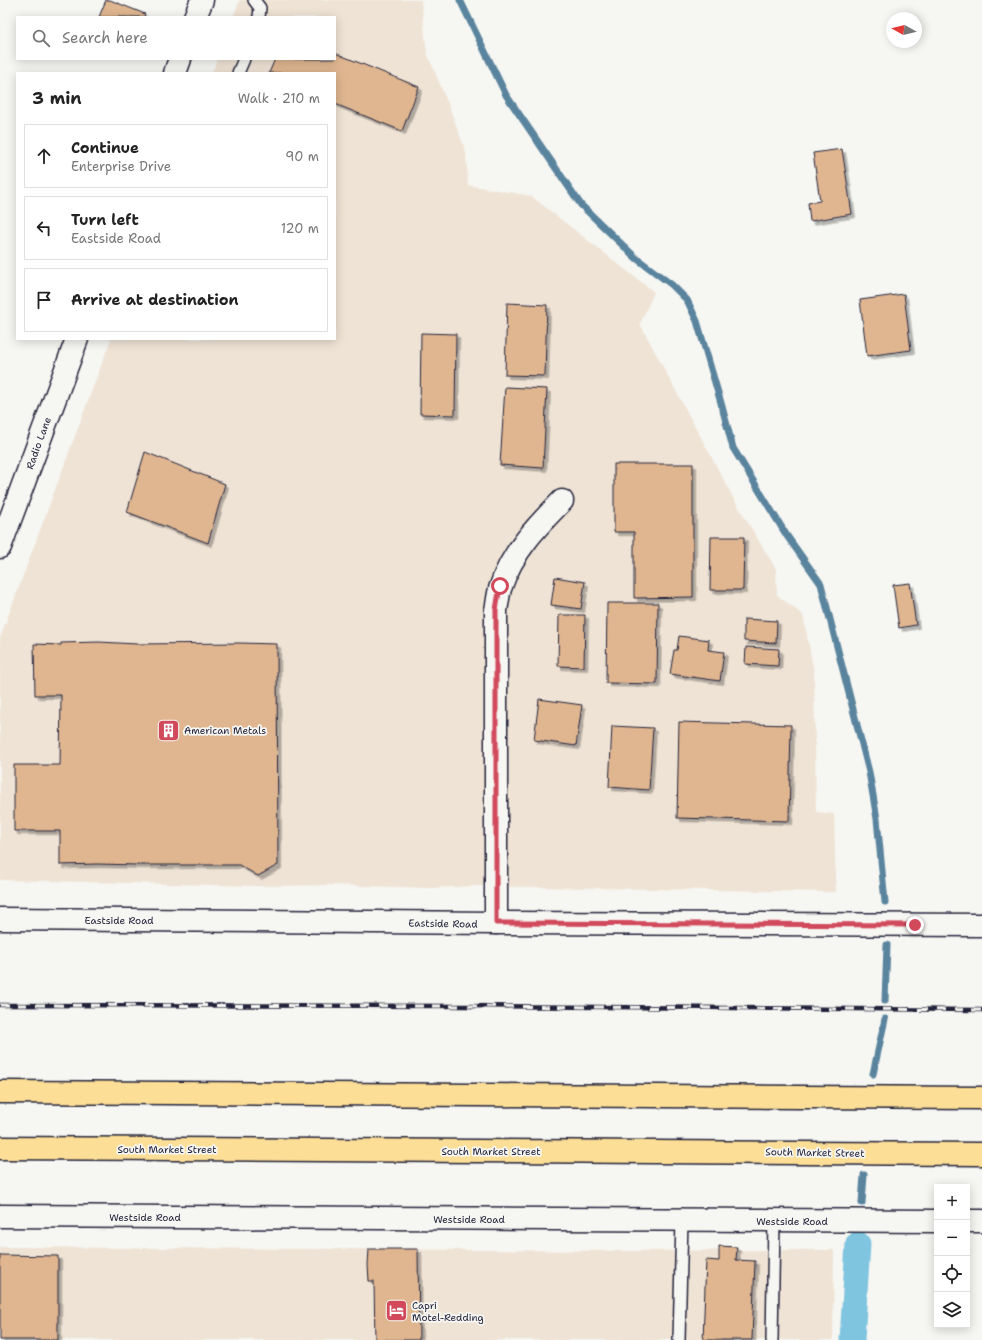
<!DOCTYPE html>
<html lang="en">
<head>
<meta charset="utf-8">
<style>
  body { margin:0; font-family:"Shantell Sans",sans-serif; background:#f6f6f6; color:#222 }
  .controls { position:absolute; right:12px; bottom:12px; display:grid; overflow:hidden; border-radius:0px; box-shadow:0 2px 10px #0003 }
  .controls button { width:36px; height:36px; display:grid; place-items:center; padding:0; border:0; border-bottom:1px solid #e0e0e0; background:#fff; color:#222; font:20px sans-serif }
  .compass { position:absolute; left:886px; top:12px; width:36px; height:36px; border-radius:50%; background:#fff; box-shadow:0 2px 10px #0003; rotate:278deg }
  .stop { position:absolute; width:12px; height:12px; margin:-9px; border:3px solid #d1495b; border-radius:50%; background:#fff }
  .stop.end { background:#d1495b; border-color:#fff; box-shadow:0 1px 4px #0008 }
  .list { margin:0; padding:0; list-style:none }
  h2 { display:flex; justify-content:space-between; align-items:center; height:52px; margin:0; padding:0 16px; font-size:17px }
  h2 small { font-size:13px; font-weight:400; color:#767676 }
  .list li { display:grid; grid-template-columns:26px 1fr auto; gap:12px; align-items:center; box-sizing:border-box; height:64px; margin:0 8px 8px; padding:0 8px; border:1px solid #e0e0e0; border-radius:0px }
  .list b { display:block; font-size:15px; white-space:nowrap }
  .list p { margin:0; font-size:13px; white-space:nowrap; color:#767676 }
  .list em { font-size:13px; font-style:normal; color:#767676 }
  .icon { flex:none; width:22px; height:22px; fill:none; stroke:currentColor; stroke-width:2; stroke-linecap:round; stroke-linejoin:round }
  .map { position:relative; flex:none; width:982px; height:1340px; overflow:hidden }
  .search { position:absolute; background:#fff; box-shadow:0 2px 10px #0003; left:16px; top:16px; width:320px; height:44px; display:flex; align-items:center; gap:10px; box-sizing:border-box; padding:0 14px; border-radius:0px; color:#767676; font-size:15px }
  .panel { position:absolute; background:#fff; box-shadow:0 2px 10px #0003; left:16px; top:72px; width:320px; height:268px; border-radius:0px }
  .map>svg:first-child { display:block }
  .built { fill:#efe3d5 }
  .lines { fill:none; stroke-linecap:round; stroke-linejoin:round }
  .stream { stroke:#5a849e; stroke-width:7 }
  .canal { stroke:#7fc5e0; stroke-width:25 }
  .building { fill:#dfb690; stroke:#22223b; filter:url(#shadow) }
  .service-casing { stroke:#22223b; stroke-width:14 }
  .minor-casing { stroke:#22223b; stroke-width:25 }
  .tertiary-casing { stroke:#22223b; stroke-width:25 }
  .primary-casing { stroke:#22223b; stroke-width:25 }
  .service { stroke:#f6f6f2; stroke-width:11 }
  .minor { stroke:#f6f6f2; stroke-width:22 }
  .tertiary { stroke:#f6f6f2; stroke-width:22 }
  .primary { stroke:#fcde96; stroke-width:22 }
  .rail-casing { stroke:#22223b; stroke-width:4.5 }
  .rail { stroke:#f6f6f2; stroke-width:3; stroke-dasharray:9; stroke-linecap:butt }
  .route { stroke:#d1495b; stroke-width:5 }
  .labels { text-anchor:middle; stroke-width:3.5; stroke-linejoin:round; paint-order:stroke }
  .street-label { font-size:10px; fill:#22223b; stroke:#f6f6f2 }
  .poi-label { font-size:10px; fill:#22223b; stroke:#f6f6f2; text-anchor:start }
</style>
</head>
<body>
<div class="map">
<svg width="982" height="1340" viewBox="0 0 982 1340">
  <defs>
    <filter id="shadow"><feDropShadow dx="3.5" dy="3.5" stdDeviation="0" flood-color="#0004"/></filter>
  </defs>
  <rect width="100%" height="100%" fill="#f6f6f2"/>
  <filter id="ink" filterUnits="userSpaceOnUse"><feTurbulence type="fractalNoise" baseFrequency=".025" numOctaves="2"/><feDisplacementMap in="SourceGraphic" scale="8" xChannelSelector="R" yChannelSelector="G"/><feConvolveMatrix kernelMatrix="1 2 1 2 8 2 1 2 1" color-interpolation-filters="sRGB"/></filter>
  <g filter="url(#ink)">
    <!-- built -->
    <g class="built">
      <path d="M240,0H421L427,53L448,104L466,152L468,185L531,196L654,292L640,324L736,503L776,569L777,595L803,615L814,672L816,812L834,814L836,892L478,886L430,888L333,885L259,886L0,880V638L111,339H335V73H212L217,59H335V17H233Z"/>
      <path d="M0,1247L621,1251L834,1250L833,1340H0Z"/>
    </g>
    <g class="lines">
      <!-- stream -->
      <g class="stream">
        <path d="M460,0L506,95L581,205L636,258L672,285L687,300L697,321L721,403L733,448L787,536L821,584L869,772L877,819L885,902"/>
        <path d="M885,1001L887,945"/>
        <path d="M873,1074L885,1019"/>
        <path d="M862,1203L864,1175"/>
      </g>
      <!-- canal -->
      <path class="canal" d="M852,1340L858,1244"/>
    </g>
    <!-- building -->
    <g class="building">
      <path d="M106,0H110L145,14L144,17H99Z"/>
      <path d="M335,53L419,87L402,131L335,104V73H269L275,59H335Z"/>
      <path d="M842,149L852,214L810,221L808,203L820,201L813,153Z"/>
      <path d="M904,294L911,350L867,356L860,300Z"/>
      <path d="M507,303L547,305L545,376L505,375Z"/>
      <path d="M421,333L456,334L455,415L420,414Z"/>
      <path d="M505,387L547,389L543,468L500,465Z"/>
      <path d="M145,452L225,484L208,543L127,512Z"/>
      <path d="M614,464H693V597L634,598V532H614Z"/>
      <path d="M711,537H744L743,590H710Z"/>
      <path d="M555,577L585,582L581,609L551,605Z"/>
      <path d="M910,583L916,625L899,628L893,585Z"/>
      <path d="M607,603H658L657,684L606,683Z"/>
      <path d="M559,615H585L584,667L558,666Z"/>
      <path d="M744,619L777,621L776,643L744,641Z"/>
      <path d="M679,636L709,640L708,650L724,652L720,681L670,674L674,650H677Z"/>
      <path d="M99,642L137,644L240,643L277,644L278,865L258,876L239,865H137L97,864L60,865V831H14V765H60L61,695H35L34,644L61,645V643Z"/>
      <path d="M746,647L779,649L778,666L745,664Z"/>
      <path d="M539,699L582,705L576,746L534,740Z"/>
      <path d="M679,722L791,725L789,821L677,818Z"/>
      <path d="M612,726L653,728L649,790L609,787Z"/>
      <path d="M719,1246L737,1247L736,1260L755,1261L752,1340H703L706,1260L719,1261Z"/>
      <path d="M369,1249H418L419,1340H375L374,1281H369L368,1265Z"/>
      <path d="M0,1255L58,1256V1340H0Z"/>
    </g>
    <g class="lines">
      <defs>
        <g id="service">
          <path d="M254,0L260,8L259,17"/>
          <path d="M238,73L244,59"/>
          <path d="M679,1340L682,1220"/>
          <path d="M772,1340L774,1221"/>
        </g>
        <path id="minor" d="M496,923V610C498,602 498,593 501,586C512,552 538,525 562,501"/>
        <g id="tertiary">
          <path d="M195,17L202,0"/>
          <path d="M175,73L180,59"/>
          <path d="M0,547L77,339"/>
          <path d="M0,919L496,923L982,925"/>
          <path d="M0,1216L937,1221"/>
          <path d="M967,1221H982"/>
        </g>
        <g id="primary">
          <path d="M0,1092L982,1098"/>
          <path d="M0,1148L982,1154"/>
        </g>
      </defs>
      <!-- service casing -->
      <use href="#service" class="service-casing"/>
      <!-- minor casing -->
      <use href="#minor" class="minor-casing"/>
      <!-- tertiary casing -->
      <use href="#tertiary" class="tertiary-casing"/>
      <!-- primary casing -->
      <use href="#primary" class="primary-casing"/>
      <!-- service -->
      <use href="#service" class="service"/>
      <!-- minor -->
      <use href="#minor" class="minor"/>
      <!-- tertiary -->
      <use href="#tertiary" class="tertiary"/>
      <!-- primary -->
      <use href="#primary" class="primary"/>
      <defs>
        <path id="rail" d="M0,1005L466,1006L982,1010"/>
      </defs>
      <!-- rail casing -->
      <use href="#rail" class="rail-casing"/>
      <!-- rail -->
      <use href="#rail" class="rail"/>
    </g>
  </g>
  <g class="lines" filter="url(#ink)">
    <!-- route -->
    <path class="route" d="M500,586L496,610V923L915,925"/>
  </g>
  <!-- icons -->
  <defs>
    <symbol id="building-square" viewBox="-11 -11 22 22"><rect x="-9" y="-9" width="18" height="18" rx="4" fill="#d1495b" stroke="#f6f6f2"/><path d="M-4-6H4V6H1V3H-1V6H-4ZM-2.5-4.3h1.7v1.8h-1.7ZM.8-4.3h1.7v1.8H.8ZM-2.5-1h1.7V.8h-1.7ZM.8-1h1.7V.8H.8Z" fill="#fff"/></symbol>
    <symbol id="hotel-square" viewBox="-11 -11 22 22"><rect x="-9" y="-9" width="18" height="18" rx="4" fill="#d1495b" stroke="#f6f6f2"/><path d="M-6-4.5h1.5V1H6V5H4.5V3h-9V5H-6ZM-4 0a1.8 1.8 0 1 1 3.6 0ZM.5 0V-2.5h3Q6-2.5 6 0Z" fill="#fff"/></symbol>
  </defs>
  <g fill-rule="evenodd">
    <use href="#building-square" x="156" y="718" width="25" height="25"/>
    <use href="#hotel-square" x="384" y="1298" width="25" height="25"/>
  </g>
  <g class="labels">
    <!-- street labels -->
    <g class="street-label">
      <text transform="translate(38 443) rotate(-70)" y="4">Radio Lane</text>
      <text x="119" y="924">Eastside Road</text>
      <text transform="translate(443 923) rotate(1)" y="4">Eastside Road</text>
      <text x="167" y="1153">South Market Street</text>
      <text x="491" y="1155">South Market Street</text>
      <text transform="translate(815 1152) rotate(1)" y="4">South Market Street</text>
      <text x="145" y="1221">Westside Road</text>
      <text x="469" y="1223">Westside Road</text>
      <text x="792" y="1225">Westside Road</text>
    </g>
    <!-- poi labels -->
    <g class="poi-label">
      <text x="184" y="734">American Metals</text>
      <text x="412" y="1309">Capri<tspan x="412" dy="12">Motel-Redding</tspan></text>
    </g>
  </g>
</svg>
<div class="controls">
<button>+</button>
<button>−</button>
<button><svg class="icon" aria-label="locate" viewBox="0 0 24 24"><circle cx="12" cy="12" r="6"/><path d="M12 2v4M12 18v4M2 12h4M18 12h4"/></svg></button>
<button><svg class="icon" aria-label="layers" viewBox="0 0 24 24"><path d="M12 4l9 5-9 5-9-5zM3 14l9 5 9-5"/></svg></button>
</div>
<svg class="compass" viewBox="-18 -18 36 36"><path d="M0-13l5 13h-10z" fill="#e53935"/><path d="M0 13l5-13h-10z" fill="#767676"/></svg>
<div class="stop" style="left:500px;top:586px"></div>
<div class="stop end" style="left:915px;top:925px"></div>
<div class="search"><svg class="icon" aria-label="search" viewBox="0 0 24 24"><circle cx="10" cy="10" r="6"/><path d="M15 15l6 6"/></svg>Search here</div>
<section class="panel">
<h2>3 min<small>Walk · 210 m</small></h2>
<ul class="list">
<li><svg class="icon" aria-label="ahead" viewBox="0 0 24 24"><path d="M12 20V5M6 11l6-6 6 6"/></svg><div><b>Continue</b><p>Enterprise Drive</p></div><em>90 m</em></li>
<li><svg class="icon" aria-label="left" viewBox="0 0 24 24"><path d="M17 20v-9H6M10 6l-5 5 5 5"/></svg><div><b>Turn left</b><p>Eastside Road</p></div><em>120 m</em></li>
<li><svg class="icon" aria-label="arrive" viewBox="0 0 24 24"><path d="M6 21V4h12l-3 4 3 4H6"/></svg><div><b>Arrive at destination</b></div></li>
</ul>
</section>
</div>
</body>
</html>
